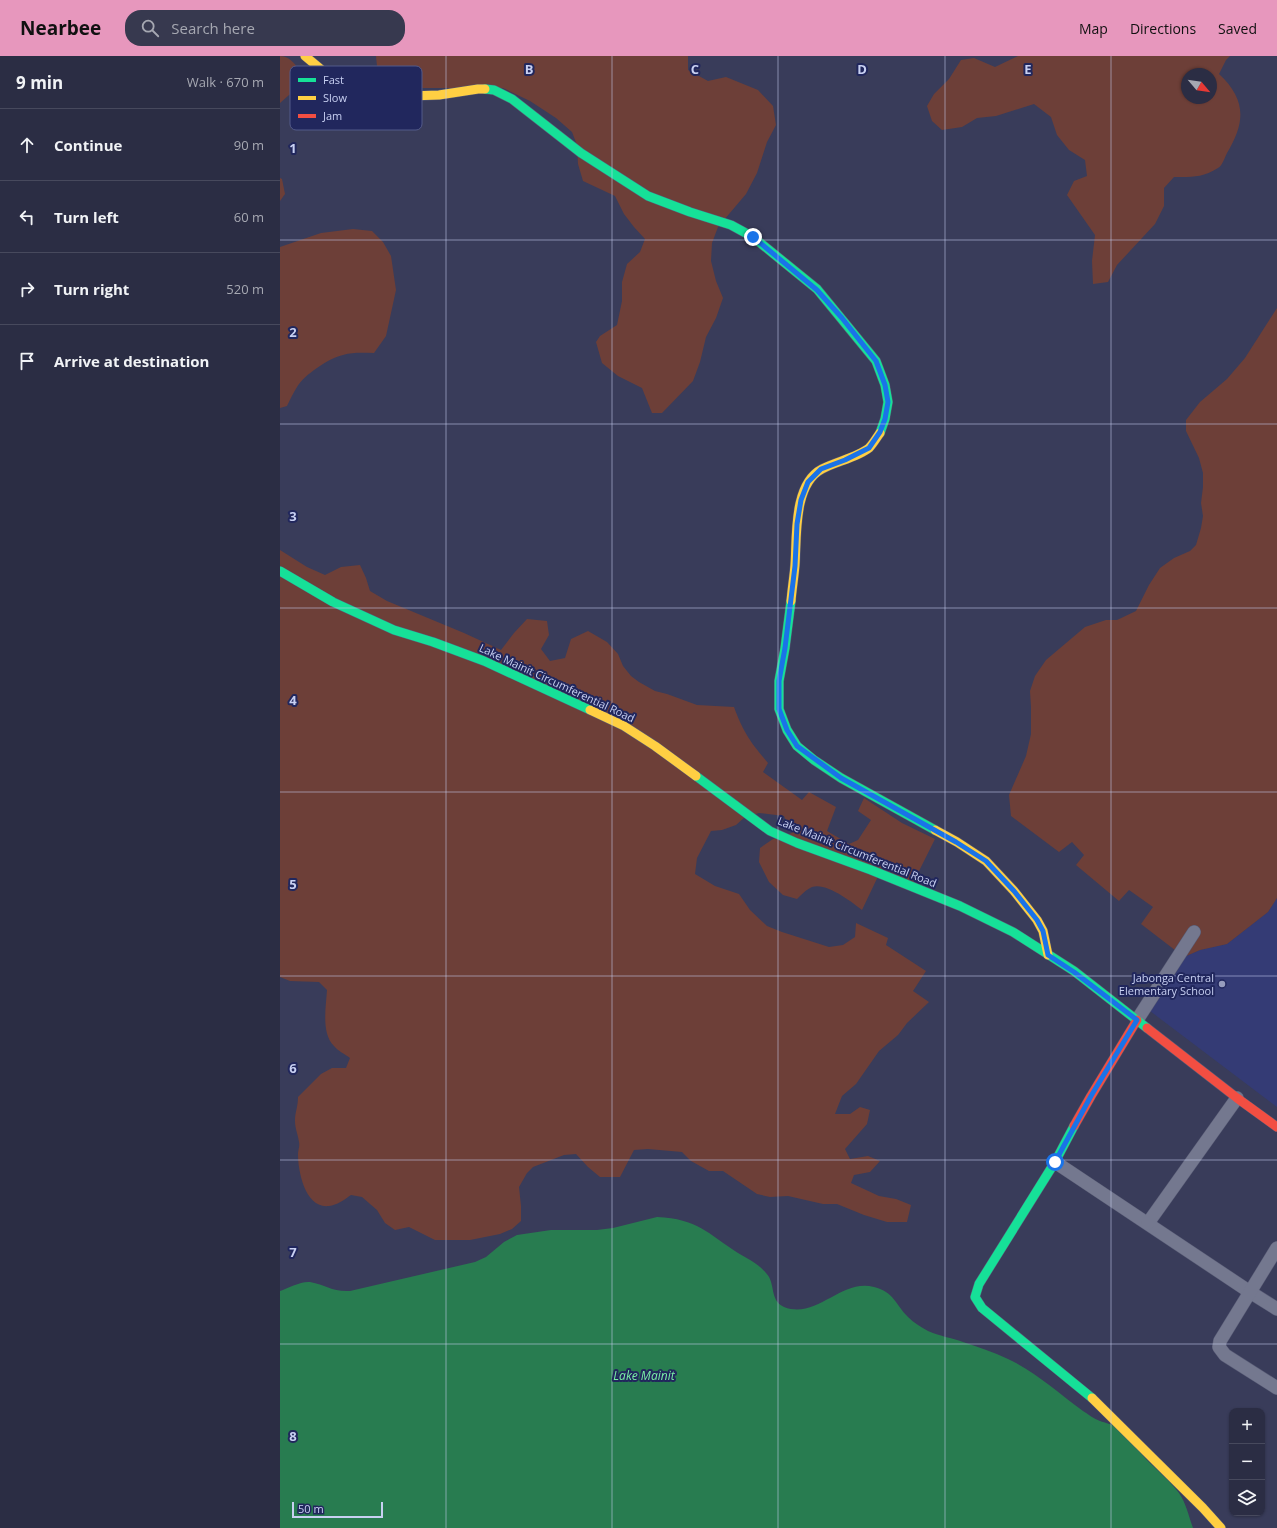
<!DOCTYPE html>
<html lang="en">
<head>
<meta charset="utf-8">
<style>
  body { margin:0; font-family:"Open Sans",sans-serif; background:#37394f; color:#f1f3f6 }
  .controls { position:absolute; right:12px; bottom:12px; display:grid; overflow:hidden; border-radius:8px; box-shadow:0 1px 3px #0004 }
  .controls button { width:36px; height:36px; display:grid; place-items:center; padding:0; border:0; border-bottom:1px solid #47495d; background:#2b2d44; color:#f1f3f6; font:20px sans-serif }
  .compass { position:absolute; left:901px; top:12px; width:36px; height:36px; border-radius:50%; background:#2b2d44; box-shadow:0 1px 3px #0004; rotate:119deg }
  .scale { position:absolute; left:12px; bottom:10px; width:91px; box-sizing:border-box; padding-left:4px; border:2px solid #c8d0f2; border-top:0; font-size:11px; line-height:14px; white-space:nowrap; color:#c8d0f2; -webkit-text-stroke:3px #21275d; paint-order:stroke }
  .stop { position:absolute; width:12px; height:12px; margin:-9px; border:3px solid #1a73e8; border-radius:50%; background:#fff }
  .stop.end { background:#1a73e8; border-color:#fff; box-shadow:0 1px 4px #0008 }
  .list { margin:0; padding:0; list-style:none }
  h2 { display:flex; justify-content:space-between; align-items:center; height:52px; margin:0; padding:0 16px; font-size:17px }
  h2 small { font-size:13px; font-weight:400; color:#a6a8b2 }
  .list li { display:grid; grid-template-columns:26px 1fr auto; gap:12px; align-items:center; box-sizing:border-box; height:72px; padding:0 16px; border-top:1px solid #47495d }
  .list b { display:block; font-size:15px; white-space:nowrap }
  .list em { font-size:13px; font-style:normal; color:#a6a8b2 }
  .icon { flex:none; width:22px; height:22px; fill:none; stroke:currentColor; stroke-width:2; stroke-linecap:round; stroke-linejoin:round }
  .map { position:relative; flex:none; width:997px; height:1472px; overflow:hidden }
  header { display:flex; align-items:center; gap:24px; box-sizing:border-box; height:56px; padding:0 20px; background:#e797bd; color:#111 }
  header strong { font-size:19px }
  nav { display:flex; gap:22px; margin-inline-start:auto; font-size:14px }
  .search { width:280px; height:36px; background:#37394f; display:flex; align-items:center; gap:10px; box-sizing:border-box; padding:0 14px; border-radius:16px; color:#a6a8b2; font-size:15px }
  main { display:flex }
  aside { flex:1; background:#2b2d44 }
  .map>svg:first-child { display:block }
  .built { fill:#343b75 }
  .green { fill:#6d3f38; fill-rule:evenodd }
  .water { fill:#287c50 }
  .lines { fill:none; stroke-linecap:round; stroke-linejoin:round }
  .street-casing { stroke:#575a74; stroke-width:14 }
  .fast-casing { stroke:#575a74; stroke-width:10 }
  .slow-casing { stroke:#575a74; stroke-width:10 }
  .jam-casing { stroke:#575a74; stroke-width:10 }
  .street { stroke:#74788f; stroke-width:13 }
  .fast { stroke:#16e098; stroke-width:9 }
  .slow { stroke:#ffcf43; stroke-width:9 }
  .jam { stroke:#f24e42; stroke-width:9 }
  .route { stroke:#1a73e8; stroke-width:5 }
  .grid { fill:none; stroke:#c8d0f2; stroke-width:1; stroke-opacity:0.55 }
  .poi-dot { fill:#969cbd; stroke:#21275d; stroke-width:1.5 }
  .labels { text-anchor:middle; stroke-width:4; stroke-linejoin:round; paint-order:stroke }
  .street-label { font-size:11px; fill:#c8d0f2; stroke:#21275d }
  .poi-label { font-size:11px; fill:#c8d0f2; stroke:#21275d; text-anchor:end }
  .water-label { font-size:12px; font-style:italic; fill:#7aefa6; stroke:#21275d }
  .key { fill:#21275d; stroke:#535a8a; stroke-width:1 }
  .key-label { font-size:11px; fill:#c8d0f2 }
  .grid-label { font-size:13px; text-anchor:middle; font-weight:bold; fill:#c8d0f2; stroke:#21275d; stroke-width:4; stroke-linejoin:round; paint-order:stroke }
</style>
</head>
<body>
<header>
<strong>Nearbee</strong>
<div class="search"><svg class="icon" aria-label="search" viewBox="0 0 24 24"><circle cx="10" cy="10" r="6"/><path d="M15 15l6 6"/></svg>Search here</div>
<nav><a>Map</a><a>Directions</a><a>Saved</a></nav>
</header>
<main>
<aside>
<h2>9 min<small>Walk · 670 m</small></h2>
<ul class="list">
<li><svg class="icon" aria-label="ahead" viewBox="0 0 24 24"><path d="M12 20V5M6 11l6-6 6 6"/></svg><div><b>Continue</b></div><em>90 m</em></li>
<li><svg class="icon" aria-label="left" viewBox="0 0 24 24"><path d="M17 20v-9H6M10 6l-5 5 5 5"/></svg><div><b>Turn left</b></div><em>60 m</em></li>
<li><svg class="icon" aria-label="right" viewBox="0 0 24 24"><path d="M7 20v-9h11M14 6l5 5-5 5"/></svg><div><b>Turn right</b></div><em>520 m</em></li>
<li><svg class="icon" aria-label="arrive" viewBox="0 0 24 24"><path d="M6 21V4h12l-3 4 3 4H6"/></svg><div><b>Arrive at destination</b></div></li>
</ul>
</aside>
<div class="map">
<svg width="997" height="1472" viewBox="0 0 997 1472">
  <rect width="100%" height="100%" fill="#393c5a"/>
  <!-- built -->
  <path class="built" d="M997,842V1051L870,955L904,901L920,894L947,888L988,856Z"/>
  <!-- green -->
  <g class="green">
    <path d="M0,0C11,0 16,10 23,19L17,32L0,47Z"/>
    <path d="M96,0H408V14L428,25L446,21L478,34L493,50L496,69L487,86L477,117L466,138L438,171L432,187L431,205L436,225L443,242L436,262L426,281L420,306L413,325L382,357H372L362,332L338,320L322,307L316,286L320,280L337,269L342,245V226L347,208L360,196L365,183L354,171L344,158L335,140L303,125L298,108L297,89L292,76L276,62L250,45L223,32H138L119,31L106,24L97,10Z"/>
    <path d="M738,0H950L946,4L939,18C966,43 966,66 947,97C945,101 942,110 938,112C922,122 911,121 894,121L884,132V150L875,168L837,209L828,226L813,228L812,205L815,179L787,139L794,125L807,120L805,104L789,94L777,79L771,61L754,48L716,60L697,62L682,71L662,74L652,65L647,50L654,38L669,23L681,4L694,2L715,11ZM907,18H931V42H907Z"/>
    <path d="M0,122L2,123L5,138L0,145Z"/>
    <path d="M73,173L92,175L103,186L111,200L116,234L106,280L94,297C84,297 73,296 63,299C49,302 24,319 17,331C13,337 10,344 7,350L0,352V191L41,177Z"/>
    <path d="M997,252V842L988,856L947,888L920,894L904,901L861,868L873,851L849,834L839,845L796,809L804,799L792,786L779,796L731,760L729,739L746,700L751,678V651L750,635L755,620L766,604L805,571L826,564H837L856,555L869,529L880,512L894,502L910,495L916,489L921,472L923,460L921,447L923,431V417L919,402L906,375V364L920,346L947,323L965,302Z"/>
    <path d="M0,494L27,511L45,519L61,511L80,509L86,522L90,535L107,545L184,577L221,594L234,577L247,563L267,565L269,579L261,593L270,605L285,602L291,583L308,575L327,586L338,598L343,610L351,620L359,626L375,635L387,638L417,649L454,651C463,676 471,687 488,707L483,716L522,744L529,736L556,751L547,775L569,788L578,784L591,764L578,755L584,742L622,767L655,783L633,827L602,812L582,854C572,846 546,826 532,831C527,833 521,839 517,843L503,839L489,826L479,806L480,792L493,783L512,777L504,760L479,757L465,761L456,769L442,774L431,775L417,802L415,818L435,830L459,838L470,854L487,870L502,876L549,891L563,889L575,881L576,867L608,882L606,889L646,915L633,935L649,946L627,967L618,979L599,995L576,1028L562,1040L555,1058H570L580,1051L590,1054L587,1068L565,1093L570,1103L588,1100L600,1105L590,1116L574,1119L571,1127L599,1140L616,1143L631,1149L627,1166H607L584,1159L557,1148H543L508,1140L490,1141L477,1138L443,1115H429L411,1105L402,1096L368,1093L354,1094L340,1121H320L308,1111L296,1098L284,1099L253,1111L247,1117L239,1131L241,1150V1165L232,1173L220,1178L190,1184H155L129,1171L115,1174L105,1167L97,1154L82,1141L71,1139C64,1144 57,1149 49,1150C25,1153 18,1115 18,1098C18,1094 20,1090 19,1086C18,1078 15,1073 15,1065C15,1056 18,1051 18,1041L41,1018L52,1012H66L70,1002C65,998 58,995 54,990C41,977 46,951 47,934L39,926L10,925L0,921Z"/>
  </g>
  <!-- water -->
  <path class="water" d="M377,1161C418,1163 427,1177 458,1197C468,1203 479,1208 486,1217C496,1227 489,1244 504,1251C537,1264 561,1222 594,1231C614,1236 615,1248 628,1261C634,1267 641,1271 648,1275C659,1280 672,1282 683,1286C698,1291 713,1296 728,1303C756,1316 778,1337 803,1355C808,1358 814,1363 820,1365C825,1367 832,1368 836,1371C847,1379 857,1393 866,1403C877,1414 890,1425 899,1437C906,1447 909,1461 913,1472H0V1235C8,1232 21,1225 30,1226C46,1229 52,1236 70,1235L195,1206L206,1201L224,1186L237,1179L271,1174H317L333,1172Z"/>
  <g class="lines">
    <defs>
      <g id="street">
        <path d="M857,964L914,876"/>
        <path d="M775,1106L970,1236L997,1253"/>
        <path d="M868,1167L957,1042"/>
        <path d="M997,1192L940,1285L939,1291L945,1299L997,1332"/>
      </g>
      <g id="fast">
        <path d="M205,33L214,34L232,43L301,97L368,140L410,156L451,169L473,181L537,233L596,305L605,329L608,346L605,363L600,377"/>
        <path d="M0,515L53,546L114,574L153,586L204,605L310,654"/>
        <path d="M511,545L505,592L499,625V653L507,674L517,690L534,704L561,722L655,774"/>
        <path d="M416,720L490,775L517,787L591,814L680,850L733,876L794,915L867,972"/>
        <path d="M794,1070L775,1106L699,1228L695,1241L702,1252L812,1342"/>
      </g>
      <g id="slow">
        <path d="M25,0L67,35L84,40L100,41L159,39L198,33H205"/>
        <path d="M511,545C512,533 514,521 515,509C517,481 513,428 542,413C555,406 578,401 589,392C593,388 597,381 600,377"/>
        <path d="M310,654L344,670L375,690L416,720"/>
        <path d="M655,774L677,786L706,805L734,835L757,864L763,875L768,899"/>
        <path d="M812,1342L923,1452L941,1472"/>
      </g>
      <g id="jam">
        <path d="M867,972L957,1042L997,1071"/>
        <path d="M794,1070L811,1040L857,964"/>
      </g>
    </defs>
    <!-- street casing -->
    <use href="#street" class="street-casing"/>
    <!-- fast casing -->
    <use href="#fast" class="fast-casing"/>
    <!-- slow casing -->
    <use href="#slow" class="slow-casing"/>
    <!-- jam casing -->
    <use href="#jam" class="jam-casing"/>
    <!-- street -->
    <use href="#street" class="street"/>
    <!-- fast -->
    <use href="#fast" class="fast"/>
    <!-- slow -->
    <use href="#slow" class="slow"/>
    <!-- jam -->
    <use href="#jam" class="jam"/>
  </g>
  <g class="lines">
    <!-- route -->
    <path class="route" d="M473,181L537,234L562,262L596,305L605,329L608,346L605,363L600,376L589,392L565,404L541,413L528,426L521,444L517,468L515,510L505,592L499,625V653L507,674L517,690L561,722L676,786L706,805L734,835L757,864L763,875L768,899L794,916L857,964L811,1040L775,1106"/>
  </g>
  <!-- grid -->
  <path class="grid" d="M166,0V1472M332,0V1472M498,0V1472M665,0V1472M831,0V1472M0,184H997M0,368H997M0,552H997M0,736H997M0,920H997M0,1104H997M0,1288H997"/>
  <!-- markers -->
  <circle class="poi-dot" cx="942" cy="928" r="4"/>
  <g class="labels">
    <!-- street labels -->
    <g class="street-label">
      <text transform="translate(277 627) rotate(25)" y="4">Lake Mainit Circumferential Road</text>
      <text transform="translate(577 796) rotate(22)" y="4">Lake Mainit Circumferential Road</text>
    </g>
    <!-- poi labels -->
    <g class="poi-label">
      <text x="934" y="926">Jabonga Central<tspan x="934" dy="13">Elementary School</tspan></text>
    </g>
    <!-- water labels -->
    <g class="water-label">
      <text x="364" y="1324">Lake Mainit</text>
    </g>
  </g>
  <!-- legend -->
  <rect x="10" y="10" width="132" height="64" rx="6" class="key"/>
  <rect x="18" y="22" width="18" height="4" fill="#16e098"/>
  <rect x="18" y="40" width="18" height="4" fill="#ffcf43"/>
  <rect x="18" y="58" width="18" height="4" fill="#f24e42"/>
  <g class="key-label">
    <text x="43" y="28">Fast</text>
    <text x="43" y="46">Slow</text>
    <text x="43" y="64">Jam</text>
  </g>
  <g class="grid-label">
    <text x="249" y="18">B</text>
    <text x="415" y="18">C</text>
    <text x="582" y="18">D</text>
    <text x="748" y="18">E</text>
    <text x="13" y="97">1</text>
    <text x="13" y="281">2</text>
    <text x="13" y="465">3</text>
    <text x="13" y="649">4</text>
    <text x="13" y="833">5</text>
    <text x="13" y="1017">6</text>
    <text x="13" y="1201">7</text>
    <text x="13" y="1385">8</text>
  </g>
</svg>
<div class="controls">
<button>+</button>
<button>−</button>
<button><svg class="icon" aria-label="layers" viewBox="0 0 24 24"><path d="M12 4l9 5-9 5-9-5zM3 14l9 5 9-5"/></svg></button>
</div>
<svg class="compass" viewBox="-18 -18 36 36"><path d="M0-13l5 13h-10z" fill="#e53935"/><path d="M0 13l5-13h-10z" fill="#a6a8b2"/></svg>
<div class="scale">50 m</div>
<div class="stop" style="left:775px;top:1106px"></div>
<div class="stop end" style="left:473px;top:181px"></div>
</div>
</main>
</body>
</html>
